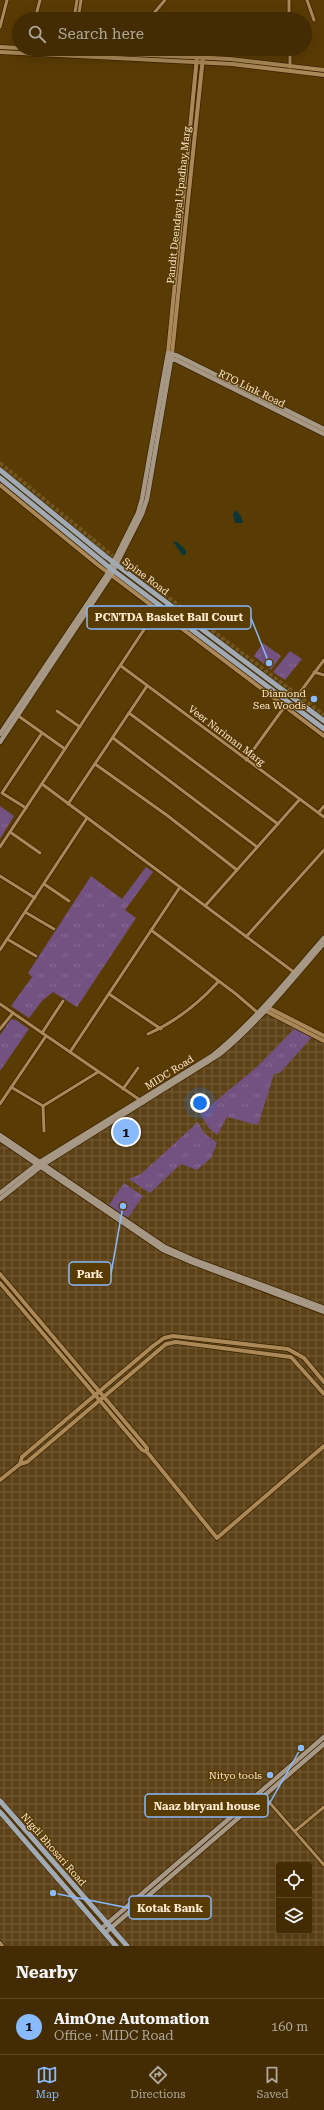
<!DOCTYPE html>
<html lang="en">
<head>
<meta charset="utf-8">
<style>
  body { margin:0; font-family:"Roboto Serif",serif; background:#4d3812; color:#f1f3f6 }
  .controls { position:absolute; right:12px; bottom:12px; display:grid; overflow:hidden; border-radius:4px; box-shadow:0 4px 16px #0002 }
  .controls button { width:36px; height:36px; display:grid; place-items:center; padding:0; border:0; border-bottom:1px solid #5b4825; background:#432c03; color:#f1f3f6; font:20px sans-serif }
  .you { position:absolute; left:200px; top:1103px; width:14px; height:14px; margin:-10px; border:3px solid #fff; border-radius:50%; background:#1a73e8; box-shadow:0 0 0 6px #1a73e833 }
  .badge { display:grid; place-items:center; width:26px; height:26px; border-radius:50%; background:#89bafc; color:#111; font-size:13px; font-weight:700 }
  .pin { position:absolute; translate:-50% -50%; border:2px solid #fff; box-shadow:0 1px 4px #0006 }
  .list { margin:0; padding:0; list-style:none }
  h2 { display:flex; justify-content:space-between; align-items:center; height:52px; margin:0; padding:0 16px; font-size:17px }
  h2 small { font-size:13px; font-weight:400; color:#afa79a }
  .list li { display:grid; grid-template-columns:26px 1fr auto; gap:12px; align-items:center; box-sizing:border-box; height:56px; padding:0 16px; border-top:1px solid #5b4825 }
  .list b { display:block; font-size:15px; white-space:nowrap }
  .list p { margin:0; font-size:13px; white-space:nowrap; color:#afa79a }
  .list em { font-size:13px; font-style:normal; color:#afa79a }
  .icon { flex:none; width:22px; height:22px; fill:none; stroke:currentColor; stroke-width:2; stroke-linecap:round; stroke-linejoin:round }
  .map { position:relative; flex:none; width:324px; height:1946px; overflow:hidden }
  .search { position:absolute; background:#432c03; box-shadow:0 4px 16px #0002; left:12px; right:12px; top:12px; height:44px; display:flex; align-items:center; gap:10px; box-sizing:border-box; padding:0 14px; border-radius:22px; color:#afa79a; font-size:15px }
  .sheet { height:108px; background:#432c03 }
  nav { display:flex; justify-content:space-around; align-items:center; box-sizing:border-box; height:56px; border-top:1px solid #5b4825; background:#432c03; font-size:11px; color:#afa79a }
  nav a { display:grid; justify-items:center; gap:2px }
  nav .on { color:#89bafc }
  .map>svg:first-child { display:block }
  .industrial { fill:url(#industrial-grid); fill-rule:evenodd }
  .park { fill:url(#park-tufts) }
  .water { fill:#0c3536 }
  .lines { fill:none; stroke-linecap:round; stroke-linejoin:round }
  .tertiary-tunnel { stroke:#715522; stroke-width:4; stroke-dasharray:4 2; stroke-linecap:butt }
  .minor-casing { stroke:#3a2300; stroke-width:4.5 }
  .tertiary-casing { stroke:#3a2300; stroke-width:5.5 }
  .secondary-casing { stroke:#3a2300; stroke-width:6 }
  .primary-casing { stroke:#3a2300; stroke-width:6 }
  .minor { stroke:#aa8857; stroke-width:3 }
  .tertiary { stroke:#aa8857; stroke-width:4 }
  .secondary { stroke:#a69885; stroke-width:4.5 }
  .primary { stroke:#a1a9b3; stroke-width:5 }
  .poi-dot { fill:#89bafc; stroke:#593b04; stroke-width:1.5 }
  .labels { text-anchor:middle; stroke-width:3; stroke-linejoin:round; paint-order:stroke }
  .street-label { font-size:10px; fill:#fbe8cf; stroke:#593b04 }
  .poi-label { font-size:10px; fill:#fbe8cf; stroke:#593b04; text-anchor:end }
  .leader { fill:none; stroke:#89bafc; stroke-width:1.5 }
  .callout-dot { fill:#89bafc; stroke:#593b04; stroke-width:1.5 }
  .callout { fill:#593b04; stroke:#89bafc; stroke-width:1.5 }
  .callout-label { font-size:11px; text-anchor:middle; font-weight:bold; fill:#fbe8cf }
</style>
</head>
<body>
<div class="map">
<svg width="324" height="1946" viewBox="0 0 324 1946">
  <defs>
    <pattern id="industrial-grid" width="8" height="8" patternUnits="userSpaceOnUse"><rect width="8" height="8" fill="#5d4217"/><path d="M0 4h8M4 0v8" fill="none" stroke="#755d38"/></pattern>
    <pattern id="park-tufts" width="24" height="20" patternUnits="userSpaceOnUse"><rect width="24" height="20" fill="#735181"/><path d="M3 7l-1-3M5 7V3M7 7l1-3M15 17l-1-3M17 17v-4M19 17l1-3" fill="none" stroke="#886a92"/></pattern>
  </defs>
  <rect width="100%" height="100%" fill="#593b04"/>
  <!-- industrial -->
  <g class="industrial">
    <path d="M266,1013L324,1042V1306L173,1249L47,1164L215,1061L239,1041Z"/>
    <path d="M0,1141L32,1164L178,1260L324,1316V1946H130L0,1798ZM279,1865H309V1931H279Z"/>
    <path d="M0,1814L115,1946H0Z"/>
  </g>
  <!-- park -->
  <g class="park">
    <path d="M263,643L281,656L271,670L254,656Z"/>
    <path d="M290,651L302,659L285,680L273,672Z"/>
    <path d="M0,806L14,816L0,839Z"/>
    <path d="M146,867L153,872L125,910L136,918L77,1007L53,992L42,1001L29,1018L11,1006L32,977L28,973L91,876L122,899Z"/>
    <path d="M11,1019L16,1020L29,1029L0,1071V1035Z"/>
    <path d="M295,1028L312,1037L280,1073L274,1074L258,1125L227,1117L217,1135L209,1128L200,1114L257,1067Z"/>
    <path d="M198,1122L204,1133L217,1143L211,1158L197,1170L181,1164L150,1193L129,1179L141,1174Z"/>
    <path d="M124,1183L143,1196L128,1218L109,1205Z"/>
  </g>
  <!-- water -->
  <g class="water">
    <path d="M236,510L241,516L243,523H235L233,514Z"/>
    <path d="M173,541L177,542L186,550V555H182Z"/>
  </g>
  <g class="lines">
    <!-- tertiary-tunnel -->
    <path class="tertiary-tunnel" d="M0,463L108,552L324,715"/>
    <defs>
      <g id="minor">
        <path d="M289,0V19"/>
        <path d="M307,0L314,20"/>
        <path d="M35,19L40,0"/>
        <path d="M74,19L77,0"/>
        <path d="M78,19L81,0"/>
        <path d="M149,19L165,0"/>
        <path d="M0,27L7,0"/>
        <path d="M290,49V67"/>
        <path d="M121,666L324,817"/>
        <path d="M314,672L324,675"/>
        <path d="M298,695L324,660"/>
        <path d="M57,711L80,727"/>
        <path d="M129,713L278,824"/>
        <path d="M17,715L65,749"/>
        <path d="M113,738L257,847"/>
        <path d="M246,760L285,706"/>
        <path d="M95,764L168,816L237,870"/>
        <path d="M42,784L295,973"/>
        <path d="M68,804L147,686"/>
        <path d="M26,808L2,793L42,733"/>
        <path d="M319,812L324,806"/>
        <path d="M10,832L40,853"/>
        <path d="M0,847L157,610"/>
        <path d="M0,876L35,898"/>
        <path d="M44,884L69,901"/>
        <path d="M205,906L300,799"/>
        <path d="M25,912L54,929"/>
        <path d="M151,930L236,994L258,1013"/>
        <path d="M246,937L324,850"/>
        <path d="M7,939L36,956"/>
        <path d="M0,950L87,818"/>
        <path d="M109,994L161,1029"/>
        <path d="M0,1004L140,1100"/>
        <path d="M0,1029L13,1013"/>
        <path d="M42,1033L63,1001"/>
        <path d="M148,1034C175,1022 198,1004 218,982"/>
        <path d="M70,1052L180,887"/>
        <path d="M11,1087L43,1106"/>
        <path d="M123,1089L138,1068"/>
        <path d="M0,1104L46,1036"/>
        <path d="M43,1106L98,1072"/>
        <path d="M43,1106L44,1131"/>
        <path d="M263,1795L324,1865"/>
        <path d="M295,1831L324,1807"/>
      </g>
      <g id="tertiary">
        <path d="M0,47L19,48"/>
        <path d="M30,49L230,59L324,70"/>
        <path d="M0,52L232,64L324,75"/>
        <path d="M168,353L197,57"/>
        <path d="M172,354L203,57"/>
        <path d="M0,485L98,565L324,736"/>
        <path d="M267,1007L324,1036"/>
        <path d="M264,1010L324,1041"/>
        <path d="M0,1274L147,1448V1452"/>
        <path d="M0,1283L142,1450L147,1452L217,1538L324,1446"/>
        <path d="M20,1464L22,1457L153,1346L164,1338L173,1336L288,1349L304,1358L324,1382"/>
        <path d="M0,1480L20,1464L27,1462L166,1344L176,1342L291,1357L324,1394"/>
        <path d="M0,1943L2,1946"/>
      </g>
      <g id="secondary">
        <path d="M169,359L176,360L324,434"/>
        <path d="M0,734L108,573L138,513L142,499L168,353L178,356L324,429"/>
        <path d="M0,742L111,575L142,514L147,499L172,354"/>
        <path d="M0,1135L165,1247L192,1259L324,1308"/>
        <path d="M0,1139L163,1250L191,1262L324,1312"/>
        <path d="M0,1193L40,1162L212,1056C254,1022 288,979 324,938"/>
        <path d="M0,1199L44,1164L220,1054C259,1022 291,981 324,943"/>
        <path d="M101,1929L324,1737"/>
        <path d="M105,1933L324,1744"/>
      </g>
      <g id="primary">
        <path d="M0,470L105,556L324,721"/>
        <path d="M0,478L110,568L324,729"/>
        <path d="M0,1801L127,1946"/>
        <path d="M0,1812L116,1946"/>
      </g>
    </defs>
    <!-- minor casing -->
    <use href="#minor" class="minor-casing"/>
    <!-- tertiary casing -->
    <use href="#tertiary" class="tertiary-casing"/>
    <!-- secondary casing -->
    <use href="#secondary" class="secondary-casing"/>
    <!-- primary casing -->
    <use href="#primary" class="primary-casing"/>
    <!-- minor -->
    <use href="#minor" class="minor"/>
    <!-- tertiary -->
    <use href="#tertiary" class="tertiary"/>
    <!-- secondary -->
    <use href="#secondary" class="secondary"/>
    <!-- primary -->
    <use href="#primary" class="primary"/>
  </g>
  <!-- markers -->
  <g class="poi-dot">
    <circle cx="314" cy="699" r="4"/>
    <circle cx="270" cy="1775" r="4"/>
  </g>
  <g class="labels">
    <!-- street labels -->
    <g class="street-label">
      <text transform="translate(178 205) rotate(-84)" y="4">Pandit Deendayal Upadhay Marg</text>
      <text transform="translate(252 388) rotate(26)" y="4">RTO Link Road</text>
      <text transform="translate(146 576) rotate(37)" y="4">Spine Road</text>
      <text transform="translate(227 735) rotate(37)" y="4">Veer Nariman Marg</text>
      <text transform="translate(169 1072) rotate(-32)" y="4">MIDC Road</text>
      <text transform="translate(54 1849) rotate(49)" y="4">Nigdi Bhosari Road</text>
    </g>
    <!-- poi labels -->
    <g class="poi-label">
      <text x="306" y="697">Diamond<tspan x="306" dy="12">Sea Woods</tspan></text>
      <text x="262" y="1779">Nityo tools</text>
    </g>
  </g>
  <!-- callouts -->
  <path class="leader" d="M269 663L251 618M123 1206L111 1274M301 1748L268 1806M53 1893L129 1908"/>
  <g class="callout-dot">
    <circle cx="269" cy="663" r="4"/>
    <circle cx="123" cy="1206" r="4"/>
    <circle cx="301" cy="1748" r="4"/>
    <circle cx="53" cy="1893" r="4"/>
  </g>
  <g class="callout">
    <rect x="87" y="606" width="164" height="23" rx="4"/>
    <rect x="69" y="1262" width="42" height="23" rx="4"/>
    <rect x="145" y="1794" width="123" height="23" rx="4"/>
    <rect x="129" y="1896" width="82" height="23" rx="4"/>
  </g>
  <g class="callout-label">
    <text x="169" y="621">PCNTDA Basket Ball Court</text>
    <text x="90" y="1278">Park</text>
    <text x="207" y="1810">Naaz biryani house</text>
    <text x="170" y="1912">Kotak Bank</text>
  </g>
</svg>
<div class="controls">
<button><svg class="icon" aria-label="locate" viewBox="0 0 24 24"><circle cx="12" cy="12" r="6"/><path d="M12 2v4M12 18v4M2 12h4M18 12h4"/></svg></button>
<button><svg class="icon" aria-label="layers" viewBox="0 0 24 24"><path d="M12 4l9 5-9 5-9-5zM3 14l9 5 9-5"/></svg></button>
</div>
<div class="you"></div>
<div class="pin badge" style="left:126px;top:1132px">1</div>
<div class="search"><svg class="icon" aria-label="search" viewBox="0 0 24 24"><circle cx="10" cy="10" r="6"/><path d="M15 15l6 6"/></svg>Search here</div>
</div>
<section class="sheet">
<h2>Nearby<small></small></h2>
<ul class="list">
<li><span class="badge">1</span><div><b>AimOne Automation</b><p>Office · MIDC Road</p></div><em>160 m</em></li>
</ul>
</section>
<nav>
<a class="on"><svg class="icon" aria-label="map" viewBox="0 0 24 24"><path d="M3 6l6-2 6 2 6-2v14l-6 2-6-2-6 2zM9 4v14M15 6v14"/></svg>Map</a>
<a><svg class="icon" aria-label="directions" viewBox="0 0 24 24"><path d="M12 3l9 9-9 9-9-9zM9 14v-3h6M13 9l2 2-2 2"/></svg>Directions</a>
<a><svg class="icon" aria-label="saved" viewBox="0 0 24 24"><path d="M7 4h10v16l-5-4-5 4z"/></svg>Saved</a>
</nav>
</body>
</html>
